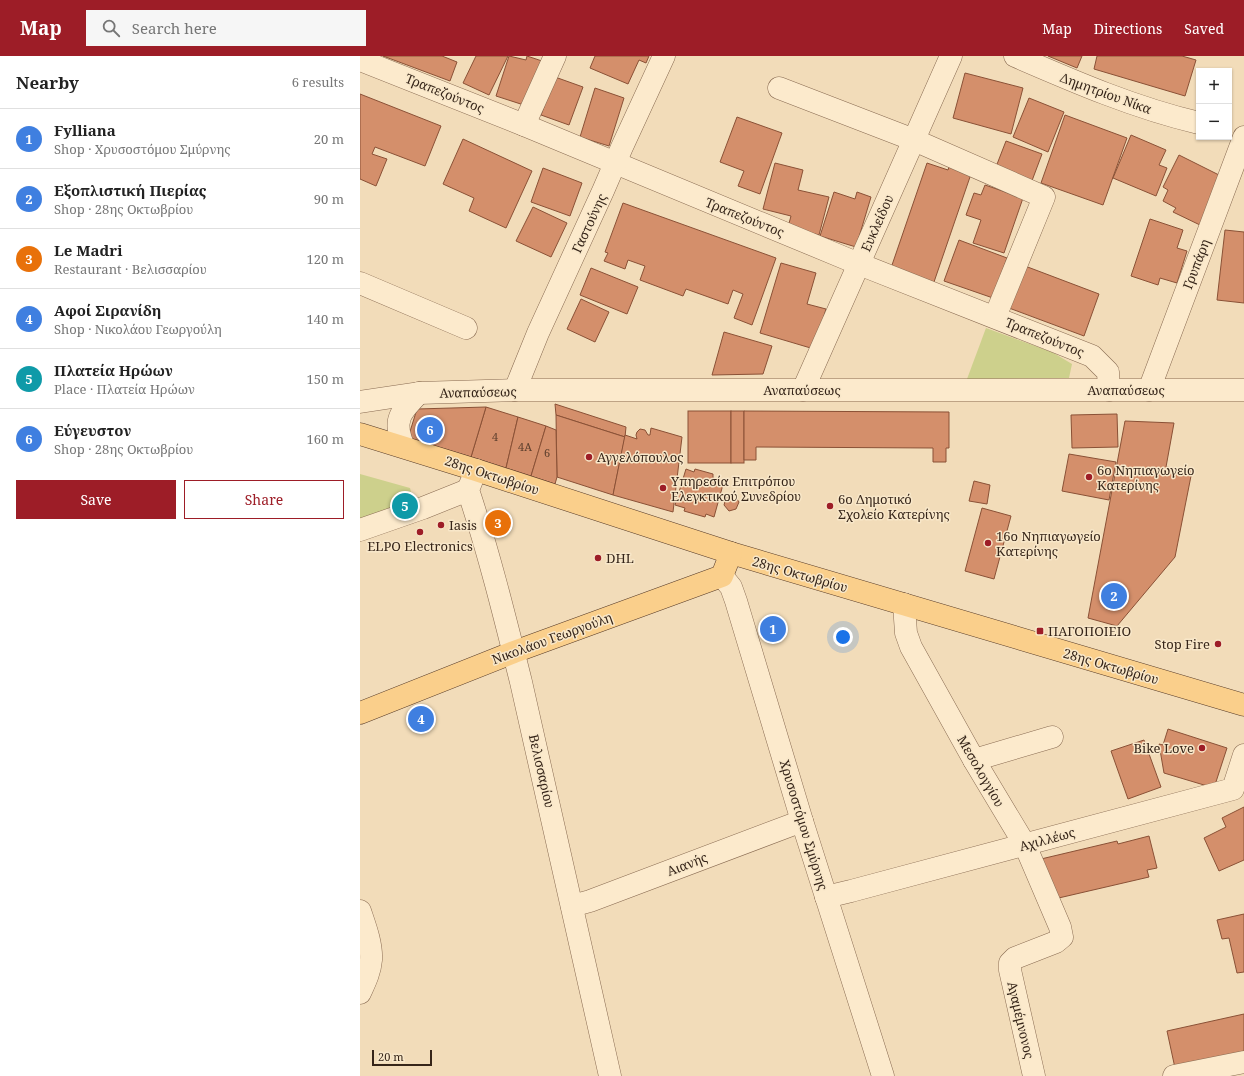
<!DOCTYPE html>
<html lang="en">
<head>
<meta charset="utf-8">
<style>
  body { margin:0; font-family:"Noto Serif",serif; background:#f6f6f6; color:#222 }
  .controls { position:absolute; right:12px; top:12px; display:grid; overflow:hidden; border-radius:0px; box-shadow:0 1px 3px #0004 }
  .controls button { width:36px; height:36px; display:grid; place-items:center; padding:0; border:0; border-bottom:1px solid #e0e0e0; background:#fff; color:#222; font:20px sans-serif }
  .scale { position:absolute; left:12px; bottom:10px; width:60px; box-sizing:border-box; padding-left:4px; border:2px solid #362519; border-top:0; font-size:11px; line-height:14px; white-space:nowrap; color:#362519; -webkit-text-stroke:3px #f8e7c9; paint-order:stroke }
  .you { position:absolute; left:483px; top:581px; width:14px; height:14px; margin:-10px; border:3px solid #fff; border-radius:50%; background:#1a73e8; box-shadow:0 0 0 6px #1a73e833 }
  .badge { display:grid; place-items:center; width:26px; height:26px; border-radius:50%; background:#9d1d27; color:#fff; font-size:13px; font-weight:700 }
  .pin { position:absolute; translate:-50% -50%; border:2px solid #fff; box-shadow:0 1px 4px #0006 }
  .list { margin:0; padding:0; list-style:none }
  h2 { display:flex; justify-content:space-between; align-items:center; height:52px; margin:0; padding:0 16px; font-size:17px }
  h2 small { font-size:13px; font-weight:400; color:#767676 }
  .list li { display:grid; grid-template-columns:26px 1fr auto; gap:12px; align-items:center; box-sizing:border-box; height:60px; padding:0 16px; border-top:1px solid #e0e0e0 }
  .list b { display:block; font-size:15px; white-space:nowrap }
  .list p { margin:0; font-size:13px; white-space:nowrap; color:#767676 }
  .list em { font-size:13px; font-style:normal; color:#767676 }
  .actions { display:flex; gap:8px; padding:12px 16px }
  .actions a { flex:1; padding:9px 0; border:1px solid #9d1d27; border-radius:0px; text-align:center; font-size:14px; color:#9d1d27 }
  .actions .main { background:#9d1d27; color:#fff }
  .icon { flex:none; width:22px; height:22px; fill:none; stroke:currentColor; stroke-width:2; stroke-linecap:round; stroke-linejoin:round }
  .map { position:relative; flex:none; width:884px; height:1020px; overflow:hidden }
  header { display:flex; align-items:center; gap:24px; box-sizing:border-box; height:56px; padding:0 20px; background:#9d1d27; color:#fff }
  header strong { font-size:19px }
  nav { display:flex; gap:22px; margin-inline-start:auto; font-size:14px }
  .search { width:280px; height:36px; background:#f6f6f6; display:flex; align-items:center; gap:10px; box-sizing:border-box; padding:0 14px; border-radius:0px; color:#767676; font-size:15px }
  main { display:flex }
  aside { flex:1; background:#fff }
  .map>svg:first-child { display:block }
  .green { fill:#cdd08c }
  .building { fill:#d48f6b; stroke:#8a5136 }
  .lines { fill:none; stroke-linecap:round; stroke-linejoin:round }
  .minor-casing { stroke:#896b52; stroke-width:23 }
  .major-casing { stroke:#563a28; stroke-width:23 }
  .minor { stroke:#fceacc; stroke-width:22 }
  .major { stroke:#facf8b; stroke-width:22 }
  .poi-dot { fill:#9d1d27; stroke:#f8e7c9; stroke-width:1.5 }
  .labels { text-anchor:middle; stroke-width:3; stroke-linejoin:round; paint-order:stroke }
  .number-label { font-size:11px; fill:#5e402e }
  .street-label { font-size:13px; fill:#362519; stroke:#f8e7c9 }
  .poi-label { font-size:13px; fill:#362519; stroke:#f8e7c9; text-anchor:start }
</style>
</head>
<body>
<header>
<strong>Map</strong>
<div class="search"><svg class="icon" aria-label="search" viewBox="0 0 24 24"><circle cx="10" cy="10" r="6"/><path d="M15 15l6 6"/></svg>Search here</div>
<nav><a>Map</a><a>Directions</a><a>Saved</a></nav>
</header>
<main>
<aside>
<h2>Nearby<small>6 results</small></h2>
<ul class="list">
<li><span class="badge" style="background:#3f7fe0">1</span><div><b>Fylliana</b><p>Shop · Χρυσοστόμου Σμύρνης</p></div><em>20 m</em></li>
<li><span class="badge" style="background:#3f7fe0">2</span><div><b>Εξοπλιστική Πιερίας</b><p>Shop · 28ης Οκτωβρίου</p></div><em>90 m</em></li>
<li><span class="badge" style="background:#e8710a">3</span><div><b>Le Madri</b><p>Restaurant · Βελισσαρίου</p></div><em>120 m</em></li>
<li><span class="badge" style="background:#3f7fe0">4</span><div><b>Αφοί Σιρανίδη</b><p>Shop · Νικολάου Γεωργούλη</p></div><em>140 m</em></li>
<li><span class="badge" style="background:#0f9aa8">5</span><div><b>Πλατεία Ηρώων</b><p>Place · Πλατεία Ηρώων</p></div><em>150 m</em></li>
<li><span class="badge" style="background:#3f7fe0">6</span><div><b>Εύγευστον</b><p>Shop · 28ης Οκτωβρίου</p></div><em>160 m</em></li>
</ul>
<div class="actions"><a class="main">Save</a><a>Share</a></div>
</aside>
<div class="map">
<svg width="884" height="1020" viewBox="0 0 884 1020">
  <rect width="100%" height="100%" fill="#f2dcb9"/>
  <!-- green -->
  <g class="green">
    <path d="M626,272L692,296L712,308L709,322L607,323Z"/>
    <path d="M0,418L50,432L54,448L0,467Z"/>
  </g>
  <!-- building -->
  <g class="building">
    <path d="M23,0H82L97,6L90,25Z"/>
    <path d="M116,0H148L129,39L103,27Z"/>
    <path d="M149,0L166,4L167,0L185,6L170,51L136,40Z"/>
    <path d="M235,0H289L286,7L279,4L268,28L230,12Z"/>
    <path d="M688,0H722L717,12Z"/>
    <path d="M737,0H822L836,4L825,40L734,13Z"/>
    <path d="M605,17L663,32L651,78L593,62Z"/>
    <path d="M195,21L223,31L209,69L181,59Z"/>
    <path d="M235,32L264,42L249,90L220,81Z"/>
    <path d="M0,38L81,70L65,110L15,91L12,98L27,103L16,130L0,123Z"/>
    <path d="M669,42L704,56L688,96L653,81Z"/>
    <path d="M705,59L767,82L743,149L681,127Z"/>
    <path d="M377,61L422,77L400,138L378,130L384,115L360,106Z"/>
    <path d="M771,79L806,94L799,109L807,112L796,140L753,122Z"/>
    <path d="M103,83L172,115L146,172L109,155L114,142L83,128Z"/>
    <path d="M646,85L682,98L670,130L634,116Z"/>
    <path d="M819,99L865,122L840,169L813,156L816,152L803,145L808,134L803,131Z"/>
    <path d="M415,107L443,114L438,134L469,141L459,179L428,171L431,160L403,153Z"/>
    <path d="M567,107L588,114L589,111L611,118L574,226L531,212Z"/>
    <path d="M183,112L222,127L210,160L171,146Z"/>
    <path d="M625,129L663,142L644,197L613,187L621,164L606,159L614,137L621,139Z"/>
    <path d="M474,136L495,143L497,136L511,141L496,191L460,180Z"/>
    <path d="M263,147L416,202L392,269L374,262L383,238L373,234L368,248L326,233L323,240L280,224L285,210L268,204L265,213L244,205L248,197L245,196Z"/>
    <path d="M173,151L207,167L191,201L156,185Z"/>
    <path d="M790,163L823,174L817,192L827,195L817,227L800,222L798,229L771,220Z"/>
    <path d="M865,174L884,176V247L857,244Z"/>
    <path d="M599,184L647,202L633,242L584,225Z"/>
    <path d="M421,207L456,217L447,248L466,253L454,293L400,277Z"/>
    <path d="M665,210L739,238L724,280L649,252Z"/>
    <path d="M231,212L278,231L267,258L220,239Z"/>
    <path d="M221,243L249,256L235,286L207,273Z"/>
    <path d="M364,276L412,290L403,318L352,319Z"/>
    <path d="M195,348L266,371L265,381L196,359Z"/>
    <path d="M126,351L158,361L146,412L111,401Z"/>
    <path d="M126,351L111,401L48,382L57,353Z"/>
    <rect x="328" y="355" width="43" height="52"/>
    <rect x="371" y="355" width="13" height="52"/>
    <path d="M384,355L589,356V392H586V406H573V392L396,391V404H384Z"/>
    <path d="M757,358L758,391L712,392L711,359Z"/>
    <path d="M196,359L265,381L253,439L197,421Z"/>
    <path d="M158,361L186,370L171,420L146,412Z"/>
    <path d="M765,365L814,367L806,411L832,415L815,501L757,570L728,562Z"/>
    <path d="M186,370L196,374L197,421L195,428L171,420Z"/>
    <path d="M291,372L322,381L313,456L253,439L265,379L277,383L276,379L277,376L280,373L285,374L288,379H290Z"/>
    <path d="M709,398L756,406L749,444L702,435Z"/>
    <path d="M326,413L334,416L335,413L353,418V422L364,425L354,461L346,458L345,461L324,455L325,452L315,449Z"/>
    <path d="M614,425L630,429L627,448L609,445Z"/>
    <path d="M374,439L379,446L376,453L369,455L364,449L366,442Z"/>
    <path d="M622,452L651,460L634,523L605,515Z"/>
    <path d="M808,673L867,692L854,732L804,717L799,688L803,689Z"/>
    <path d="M784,684L801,731L768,743L751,695Z"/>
    <path d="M884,751V804L859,815L844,782L866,771L862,762Z"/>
    <path d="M789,780L797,812L787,814L789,821L690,844L681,803L757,785L758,788Z"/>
    <path d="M884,858V916L877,917L869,882L862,883L857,864Z"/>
    <path d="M884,958V997L815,1012L807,975Z"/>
  </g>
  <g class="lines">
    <defs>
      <g id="minor">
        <path d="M655,0C715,26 775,52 839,67"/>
        <path d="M0,4L164,69L499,208L732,300L748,316L749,334"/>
        <path d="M419,32L554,84L684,141L635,261"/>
        <path d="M164,69L195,0"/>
        <path d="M0,227L106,272"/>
        <path d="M155,334L178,277L243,135L262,91L304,0"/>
        <path d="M443,334L591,0"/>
        <path d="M789,334L884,81"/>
        <path d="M0,346L59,337L155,334H884"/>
        <path d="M44,391C32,365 40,356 59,337"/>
        <path d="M116,414L108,434C129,497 145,562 161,626L250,1020"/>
        <path d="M0,474L63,452L108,434"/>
        <path d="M362,520L371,531L376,545L442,765L523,1020"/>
        <path d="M544,548L546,577L551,591L614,704L665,789L700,871L702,881L696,886L655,902L650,907V914L674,1020"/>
        <path d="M614,704L692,681"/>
        <path d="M466,841L491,835L873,733L884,699"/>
        <path d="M212,850L230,845L442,765"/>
        <path d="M0,855C5,870 12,888 11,904C10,916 5,926 0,937"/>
        <path d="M814,1020L884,1006"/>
      </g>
      <g id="major">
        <path d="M0,378L116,414L371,497L884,649"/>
        <path d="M0,657L154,596L362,520L371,497"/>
      </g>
    </defs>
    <!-- minor casing -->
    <use href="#minor" class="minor-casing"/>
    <!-- major casing -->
    <use href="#major" class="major-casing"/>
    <!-- minor -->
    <use href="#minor" class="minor"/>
    <!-- major -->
    <use href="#major" class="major"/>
  </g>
  <!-- markers -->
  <g class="poi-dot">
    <circle cx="229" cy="401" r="4"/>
    <circle cx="729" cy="421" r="4"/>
    <circle cx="303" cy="432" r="4"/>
    <circle cx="470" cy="450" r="4"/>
    <circle cx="81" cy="469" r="4"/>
    <circle cx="60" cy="476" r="4"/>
    <circle cx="628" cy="487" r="4"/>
    <circle cx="238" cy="502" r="4"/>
    <rect x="676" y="571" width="8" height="8" rx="2"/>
    <circle cx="858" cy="588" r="4"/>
    <circle cx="842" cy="692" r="4"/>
  </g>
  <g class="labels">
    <!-- number labels -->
    <g class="number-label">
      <text x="135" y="385">4</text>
      <text x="165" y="395">4Α</text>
      <text x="187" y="401">6</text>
    </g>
    <!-- street labels -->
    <g class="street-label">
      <text transform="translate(85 37) rotate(22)" y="5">Τραπεζούντος</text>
      <text transform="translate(746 37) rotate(20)" y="5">Δημητρίου Νίκα</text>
      <text transform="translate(385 161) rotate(22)" y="5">Τραπεζούντος</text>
      <text transform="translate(229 167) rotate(-65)" y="5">Γαστούνης</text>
      <text transform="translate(517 167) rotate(-66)" y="5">Ευκλείδου</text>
      <text transform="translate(836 208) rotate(-69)" y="5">Γρυπάρη</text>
      <text transform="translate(685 281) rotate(22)" y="5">Τραπεζούντος</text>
      <text x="442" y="339">Αναπαύσεως</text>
      <text x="766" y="339">Αναπαύσεως</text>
      <text transform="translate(118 336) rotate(-1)" y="5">Αναπαύσεως</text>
      <text transform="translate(132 419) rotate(18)" y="5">28ης Οκτωβρίου</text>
      <text transform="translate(440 518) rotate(16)" y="5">28ης Οκτωβρίου</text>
      <text transform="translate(192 582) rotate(-20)" y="5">Νικολάου Γεωργούλη</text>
      <text transform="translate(751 610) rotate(16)" y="5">28ης Οκτωβρίου</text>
      <text transform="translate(182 715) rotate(77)" y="5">Βελισσαρίου</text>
      <text transform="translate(621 715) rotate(60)" y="5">Μεσολογγίου</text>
      <text transform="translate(444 769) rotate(73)" y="5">Χρυσοστόμου Σμύρνης</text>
      <text transform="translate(687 783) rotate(-15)" y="5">Αχιλλέως</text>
      <text transform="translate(327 808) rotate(-21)" y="5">Αιανής</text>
      <text transform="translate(661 964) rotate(77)" y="5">Αγαμέμνονος</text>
    </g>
    <!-- poi labels -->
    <g class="poi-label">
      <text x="237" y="406">Αγγελόπουλος</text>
      <text x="737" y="419">6ο Νηπιαγωγείο<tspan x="737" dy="15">Κατερίνης</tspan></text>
      <text x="311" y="430">Υπηρεσία Επιτρόπου<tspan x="311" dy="15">Ελεγκτικού Συνεδρίου</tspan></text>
      <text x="478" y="448">6ο Δημοτικό<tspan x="478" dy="15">Σχολείο Κατερίνης</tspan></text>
      <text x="89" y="474">Iasis</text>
      <text x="636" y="485">16ο Νηπιαγωγείο<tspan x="636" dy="15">Κατερίνης</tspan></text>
      <text x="60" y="495" text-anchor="middle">ELPO Electronics</text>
      <text x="246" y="507">DHL</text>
      <text x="688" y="580">ΠΑΓΟΠΟΙΕΙΟ</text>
      <text x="850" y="593" text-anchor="end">Stop Fire</text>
      <text x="834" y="697" text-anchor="end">Bike Love</text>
    </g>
  </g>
</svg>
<div class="controls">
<button>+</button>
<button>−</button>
</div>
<div class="scale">20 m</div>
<div class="you"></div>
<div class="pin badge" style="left:413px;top:573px;background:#3f7fe0">1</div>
<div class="pin badge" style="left:754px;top:540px;background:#3f7fe0">2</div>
<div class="pin badge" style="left:138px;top:467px;background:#e8710a">3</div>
<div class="pin badge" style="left:61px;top:663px;background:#3f7fe0">4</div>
<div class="pin badge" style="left:45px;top:450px;background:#0f9aa8">5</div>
<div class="pin badge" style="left:70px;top:374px;background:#3f7fe0">6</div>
</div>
</main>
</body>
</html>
